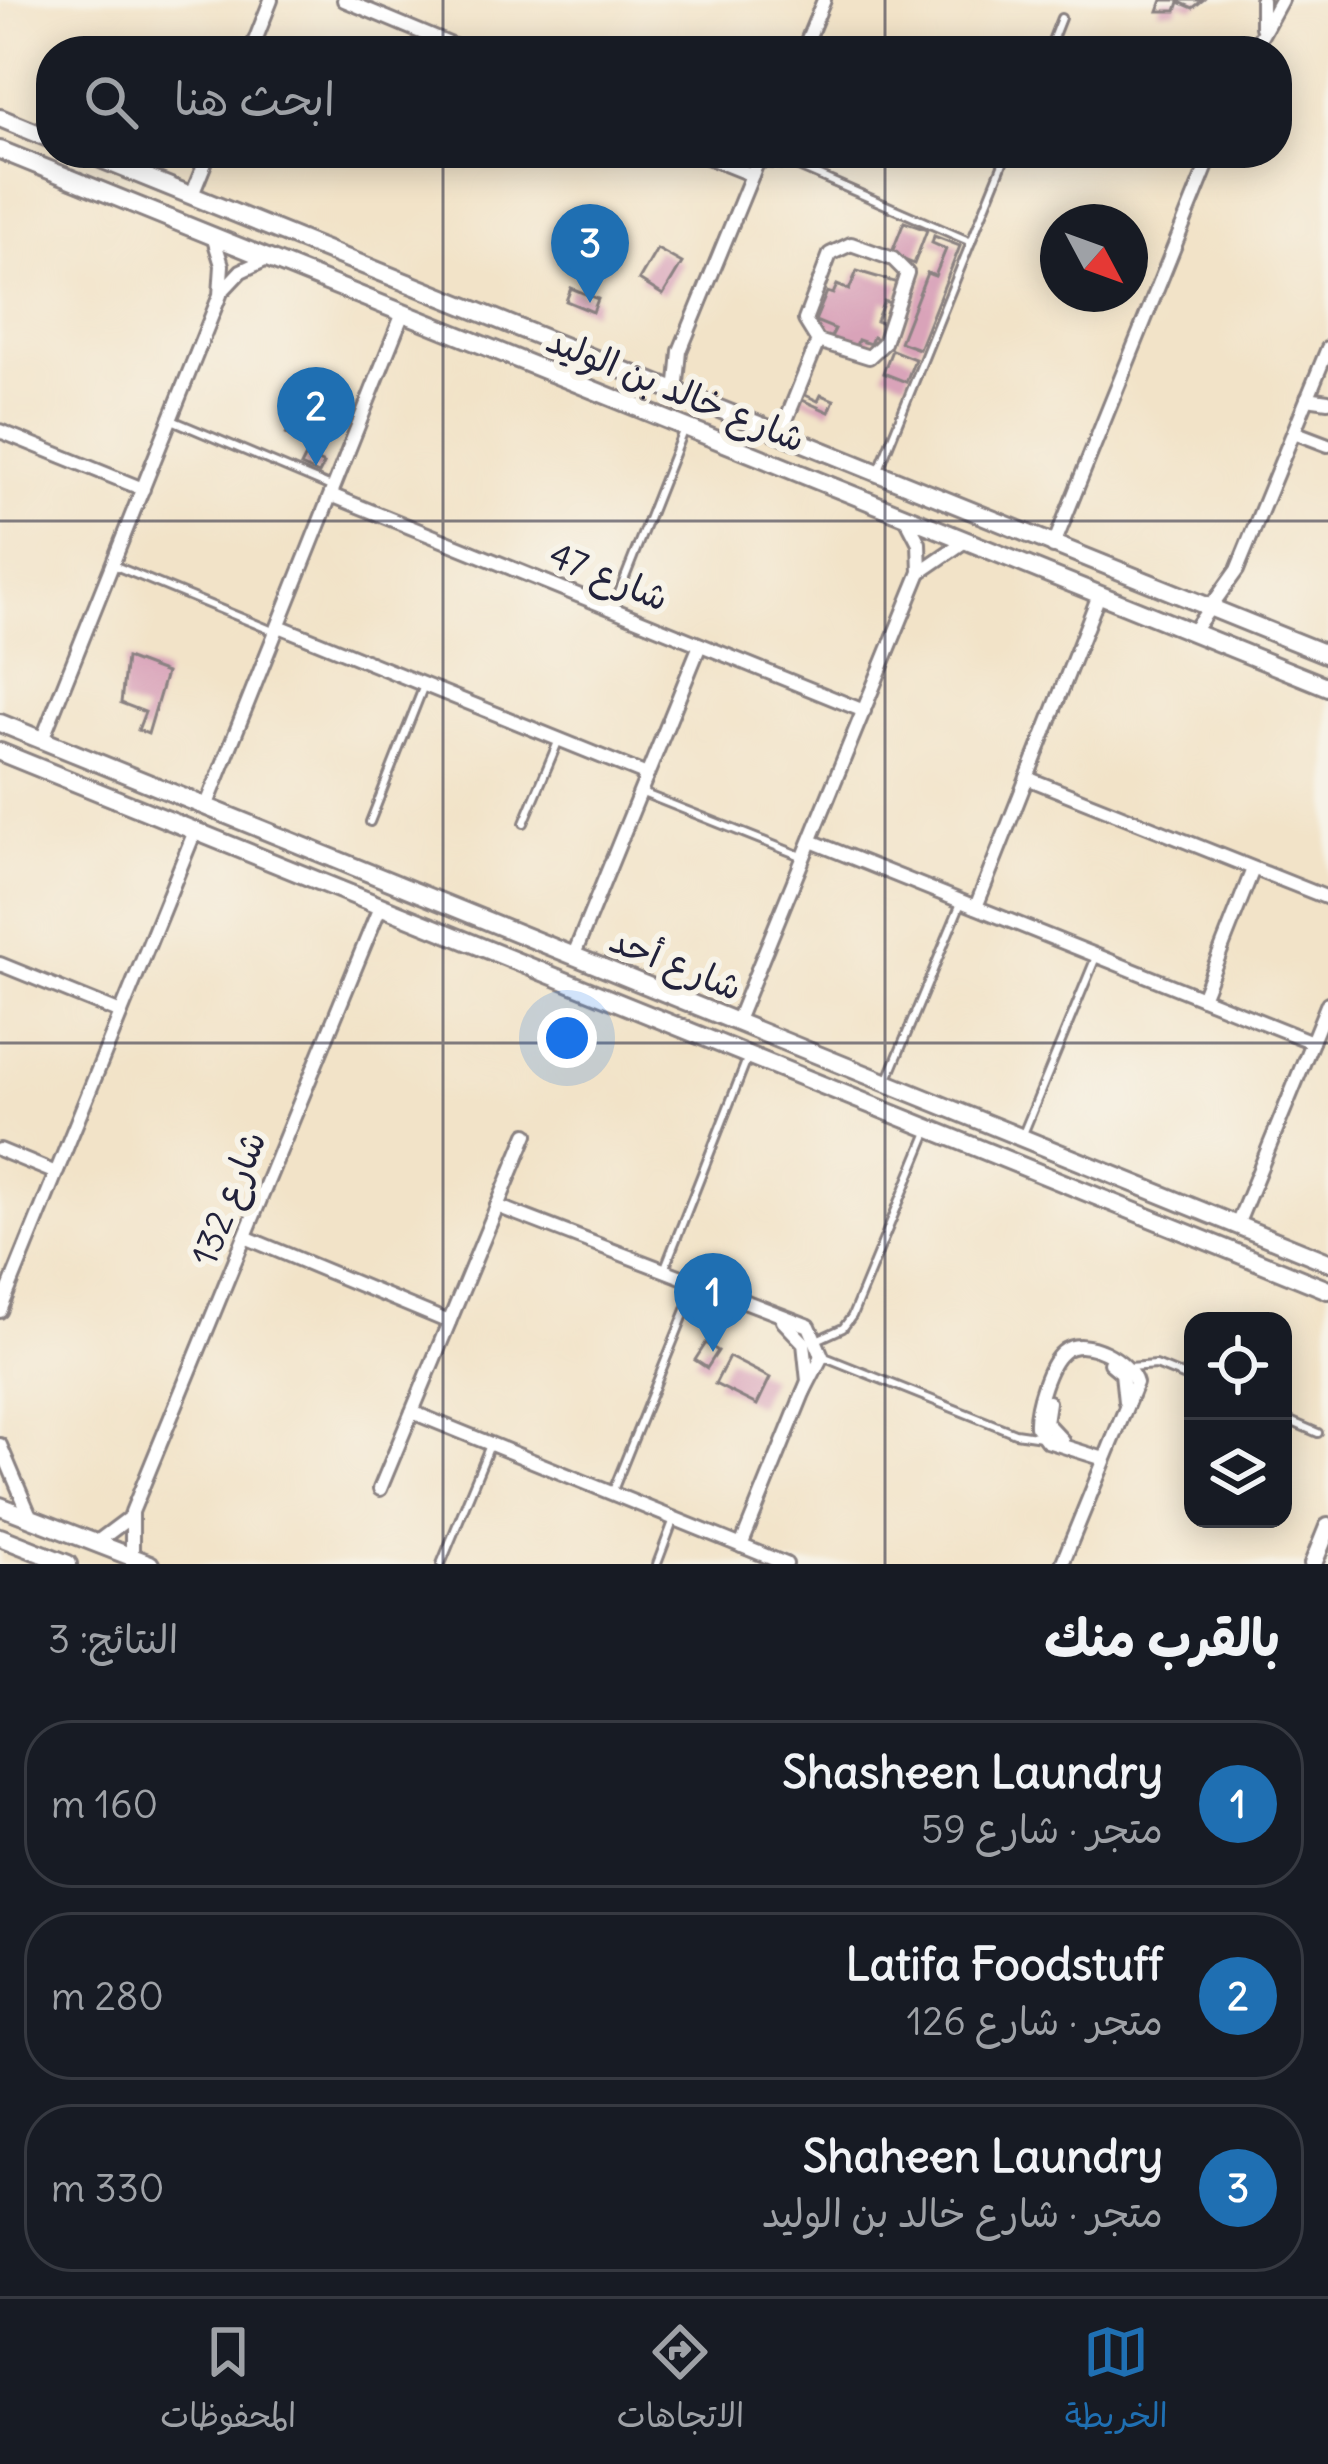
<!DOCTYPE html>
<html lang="ar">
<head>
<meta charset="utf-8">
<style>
  body { margin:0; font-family:Delius,"Playpen Sans Arabic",sans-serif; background:#242831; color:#f1f3f6; direction:rtl }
  .controls { position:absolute; right:36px; bottom:36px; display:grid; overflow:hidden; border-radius:24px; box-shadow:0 6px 30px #0003 }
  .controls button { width:108px; height:108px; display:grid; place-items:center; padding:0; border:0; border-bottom:3px solid #363941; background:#171b24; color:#f1f3f6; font:60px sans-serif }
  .compass { position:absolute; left:1040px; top:204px; width:108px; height:108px; border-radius:50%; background:#171b24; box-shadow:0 6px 30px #0003; rotate:131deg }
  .you { position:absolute; left:567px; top:1038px; width:42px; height:42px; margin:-30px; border:9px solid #fff; border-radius:50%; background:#1a73e8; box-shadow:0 0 0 18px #1a73e833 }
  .badge { display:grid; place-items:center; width:78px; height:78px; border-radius:50%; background:#1f6fb2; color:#fff; font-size:39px; font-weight:700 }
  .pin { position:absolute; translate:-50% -99px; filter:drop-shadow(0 3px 6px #0008) }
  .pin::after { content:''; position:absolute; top:63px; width:42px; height:36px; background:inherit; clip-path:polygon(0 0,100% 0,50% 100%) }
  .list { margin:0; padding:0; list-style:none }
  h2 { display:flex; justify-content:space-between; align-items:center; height:156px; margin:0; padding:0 48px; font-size:51px }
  h2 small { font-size:39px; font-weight:400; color:#9ea1a6 }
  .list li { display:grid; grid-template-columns:78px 1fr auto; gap:36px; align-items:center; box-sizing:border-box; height:168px; margin:0 24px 24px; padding:0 24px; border:3px solid #363941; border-radius:48px }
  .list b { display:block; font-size:45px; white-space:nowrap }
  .list p { margin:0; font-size:39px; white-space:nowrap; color:#9ea1a6 }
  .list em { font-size:39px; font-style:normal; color:#9ea1a6 }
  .icon { flex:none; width:66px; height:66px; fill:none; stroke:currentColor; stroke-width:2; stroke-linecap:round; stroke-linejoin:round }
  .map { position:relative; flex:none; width:1328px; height:1564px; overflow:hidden; direction:ltr }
  .search { position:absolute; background:#171b24; box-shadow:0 6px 30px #0003; left:36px; right:36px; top:36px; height:132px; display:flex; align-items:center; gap:30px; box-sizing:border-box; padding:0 42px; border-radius:48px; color:#9ea1a6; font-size:45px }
  .sheet { height:732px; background:#171b24 }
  nav { display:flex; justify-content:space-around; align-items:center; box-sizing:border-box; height:168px; border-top:3px solid #363941; background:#171b24; font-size:33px; color:#9ea1a6 }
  nav a { display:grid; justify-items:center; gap:6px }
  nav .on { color:#1f6fb2 }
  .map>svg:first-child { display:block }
  .building { fill:#d9a3b9 }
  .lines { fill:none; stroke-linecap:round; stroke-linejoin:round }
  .lane-casing { stroke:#8a8282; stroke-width:12 }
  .street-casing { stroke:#8a8282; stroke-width:18 }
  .secondary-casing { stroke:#8a8282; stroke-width:22 }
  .lane { stroke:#fff; stroke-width:6 }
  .street { stroke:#fff; stroke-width:12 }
  .secondary { stroke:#fff; stroke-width:16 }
  .grid { fill:none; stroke:#22223b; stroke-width:3; stroke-opacity:0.55 }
  .labels { text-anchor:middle; stroke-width:12; stroke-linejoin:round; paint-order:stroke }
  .street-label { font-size:36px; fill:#22223b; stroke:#f7f3e8 }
</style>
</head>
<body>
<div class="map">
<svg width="1328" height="1564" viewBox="0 0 1328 1564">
  <rect width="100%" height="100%" fill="#f7f3e8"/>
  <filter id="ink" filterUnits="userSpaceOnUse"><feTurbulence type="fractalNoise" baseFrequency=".00833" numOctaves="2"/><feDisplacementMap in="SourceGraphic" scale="24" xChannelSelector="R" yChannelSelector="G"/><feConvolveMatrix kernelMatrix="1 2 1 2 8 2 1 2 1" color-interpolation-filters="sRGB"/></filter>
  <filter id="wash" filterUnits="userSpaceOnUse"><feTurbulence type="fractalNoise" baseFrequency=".004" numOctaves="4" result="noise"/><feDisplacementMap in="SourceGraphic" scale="48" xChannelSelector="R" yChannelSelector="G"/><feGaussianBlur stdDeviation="2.7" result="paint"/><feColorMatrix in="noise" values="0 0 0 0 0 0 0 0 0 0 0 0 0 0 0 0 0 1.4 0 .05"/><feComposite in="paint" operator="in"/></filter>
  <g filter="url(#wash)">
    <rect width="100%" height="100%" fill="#f2e3c8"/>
    <g id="blocks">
      <!-- building -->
      <g class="building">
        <path d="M1162,0H1203L1193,8L1179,2L1176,11H1158Z"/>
        <path d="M904,222L927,230L914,264L891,255Z"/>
        <path d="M934,236L960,246L919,349L900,342L927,273L935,276L946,249L932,243Z"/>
        <path d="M657,249L682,263L663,295L639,280Z"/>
        <path d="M857,271L901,284L893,304L884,301L876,321L886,325L880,340L873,337L870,344L858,340L855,349L830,339L835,329L815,321L827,292L833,294L837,285L849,290Z"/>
        <path d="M571,288L598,299L593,312L566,301Z"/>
        <path d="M892,350L915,359L906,382L883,373Z"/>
        <path d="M799,392L818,401L821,395L834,400L829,412L796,397Z"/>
        <path d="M299,408L335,426L322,452L286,434Z"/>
        <path d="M306,456L324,464L319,474L301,466Z"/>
        <path d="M126,658L166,673L148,734L138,730L145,712L121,703Z"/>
        <path d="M706,1343L718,1351L707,1368L695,1360Z"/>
        <path d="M729,1357L770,1378L757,1405L715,1384Z"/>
      </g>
    </g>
  </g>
  <g filter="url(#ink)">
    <use href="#blocks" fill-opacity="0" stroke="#8a8282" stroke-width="3"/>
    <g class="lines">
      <defs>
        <g id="lane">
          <path d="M1048,51L1061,18"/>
          <path d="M757,163L794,165L971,242"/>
          <path d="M172,420L331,487"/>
          <path d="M878,472L1007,153"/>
          <path d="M113,565L273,631"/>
          <path d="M613,608L683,431"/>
          <path d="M640,792L801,856"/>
          <path d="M370,822L423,688"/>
          <path d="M524,823L558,742"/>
          <path d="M888,1079L961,903"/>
          <path d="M1023,1134L1096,957"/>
          <path d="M664,1270L747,1059"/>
          <path d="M819,1339L843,1328L852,1316L928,1132"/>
          <path d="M825,1357L1015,1433L1042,1437"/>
          <path d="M1129,1367L1156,1365L1193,1380"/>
          <path d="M1283,1418L1318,1433"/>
          <path d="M612,1493L696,1285"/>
          <path d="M441,1564L490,1445"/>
          <path d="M657,1564L674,1519"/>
        </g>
        <g id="street">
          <path d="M344,0L466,51"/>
          <path d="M1262,27V0"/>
          <path d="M251,51L271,0"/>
          <path d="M803,51L824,0"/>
          <path d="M1253,51L1281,0"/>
          <path d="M697,153L752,175"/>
          <path d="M192,195L209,153"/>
          <path d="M851,244L893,259L907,273L884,343L869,357L818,341L805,320L830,254Z"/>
          <path d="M224,289L241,271L269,258"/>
          <path d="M676,393L680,351L761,153"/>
          <path d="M1307,398L1328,401"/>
          <path d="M0,431L143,489"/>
          <path d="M1294,432L1328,445"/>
          <path d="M780,435L818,341"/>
          <path d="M331,495L864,711"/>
          <path d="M1053,547L1212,153"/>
          <path d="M920,572L965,541"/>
          <path d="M279,626L647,775"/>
          <path d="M1192,633L1237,570L1328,348"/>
          <path d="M42,740L220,295L222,265L213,236"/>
          <path d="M1027,778L1328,898"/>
          <path d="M206,807L403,313"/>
          <path d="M811,841L1312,1042"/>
          <path d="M976,907L1099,595"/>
          <path d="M573,957L700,645"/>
          <path d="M0,964L121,1013"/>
          <path d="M1202,998L1253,869"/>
          <path d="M736,1023L920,572L919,543L906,518"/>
          <path d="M0,1150L56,1173"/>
          <path d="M497,1206L809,1326L822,1356L803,1393"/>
          <path d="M1237,1225L1328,1003"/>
          <path d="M245,1237L449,1322"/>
          <path d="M0,1311L195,831"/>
          <path d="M1110,1363L1122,1373L1125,1402"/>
          <path d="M1048,1402L1045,1422L1062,1440"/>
          <path d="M412,1412L786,1564"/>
          <path d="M0,1445L31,1518"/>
          <path d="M380,1489L527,1134"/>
          <path d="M97,1542L129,1518"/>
          <path d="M741,1546L808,1381L804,1343L783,1321"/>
          <path d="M132,1556V1512L380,907"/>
          <path d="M1062,1564L1136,1383C1130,1361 1084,1334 1063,1352C1048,1364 1035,1407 1036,1426L1047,1441L1104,1459"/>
        </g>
        <g id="secondary">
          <path d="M0,118L51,139"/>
          <path d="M0,150L1328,687"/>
          <path d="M86,153L1328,655"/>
          <path d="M0,723L1328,1262"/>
          <path d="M0,752L1328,1290"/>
          <path d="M0,1506L150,1564"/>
          <path d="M0,1537L68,1564"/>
          <path d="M1313,1564L1328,1527"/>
        </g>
      </defs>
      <!-- lane casing -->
      <use href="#lane" class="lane-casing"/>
      <!-- street casing -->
      <use href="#street" class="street-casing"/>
      <!-- secondary casing -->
      <use href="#secondary" class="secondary-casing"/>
      <!-- lane -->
      <use href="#lane" class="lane"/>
      <!-- street -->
      <use href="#street" class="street"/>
      <!-- secondary -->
      <use href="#secondary" class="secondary"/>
    </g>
  </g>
  <!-- grid -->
  <path class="grid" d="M443,0V51M885,0V51M443,153V1564M885,153V1564M0,521H1328M0,1043H1328"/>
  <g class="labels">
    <!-- street labels -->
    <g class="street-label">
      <text transform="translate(676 389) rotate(22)" y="13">شارع خالد بن الوليد</text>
      <text transform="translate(609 576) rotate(22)" y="13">شارع 47</text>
      <text transform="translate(676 963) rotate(22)" y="13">شارع أحد</text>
      <text transform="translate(228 1198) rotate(-68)" y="13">شارع 132</text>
    </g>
  </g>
</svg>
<div class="controls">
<button><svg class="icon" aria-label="locate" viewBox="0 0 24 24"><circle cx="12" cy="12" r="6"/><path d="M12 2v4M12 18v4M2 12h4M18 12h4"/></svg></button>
<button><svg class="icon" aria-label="layers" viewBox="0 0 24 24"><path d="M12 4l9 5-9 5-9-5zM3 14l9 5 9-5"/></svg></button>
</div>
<svg class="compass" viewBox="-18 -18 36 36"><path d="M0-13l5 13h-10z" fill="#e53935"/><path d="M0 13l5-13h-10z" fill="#9ea1a6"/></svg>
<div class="you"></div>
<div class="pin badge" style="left:713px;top:1352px">1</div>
<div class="pin badge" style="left:316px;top:466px">2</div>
<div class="pin badge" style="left:590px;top:303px">3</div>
<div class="search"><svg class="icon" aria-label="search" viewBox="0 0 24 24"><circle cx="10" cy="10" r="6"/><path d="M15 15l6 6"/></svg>ابحث هنا</div>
</div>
<section class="sheet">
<h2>بالقرب منك<small>النتائج: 3</small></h2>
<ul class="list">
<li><span class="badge">1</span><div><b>Shasheen Laundry</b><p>متجر · شارع 59</p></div><em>160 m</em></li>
<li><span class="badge">2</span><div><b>Latifa Foodstuff</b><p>متجر · شارع 126</p></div><em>280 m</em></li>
<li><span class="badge">3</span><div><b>Shaheen Laundry</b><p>متجر · شارع خالد بن الوليد</p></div><em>330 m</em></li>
</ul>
</section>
<nav>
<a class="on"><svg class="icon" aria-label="map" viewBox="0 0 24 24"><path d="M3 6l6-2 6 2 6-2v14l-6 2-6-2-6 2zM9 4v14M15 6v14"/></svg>الخريطة</a>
<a><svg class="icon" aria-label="directions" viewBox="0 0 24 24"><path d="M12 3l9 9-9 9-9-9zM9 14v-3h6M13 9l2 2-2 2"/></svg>الاتجاهات</a>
<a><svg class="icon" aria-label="saved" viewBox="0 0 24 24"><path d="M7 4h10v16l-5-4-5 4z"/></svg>المحفوظات</a>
</nav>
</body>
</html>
